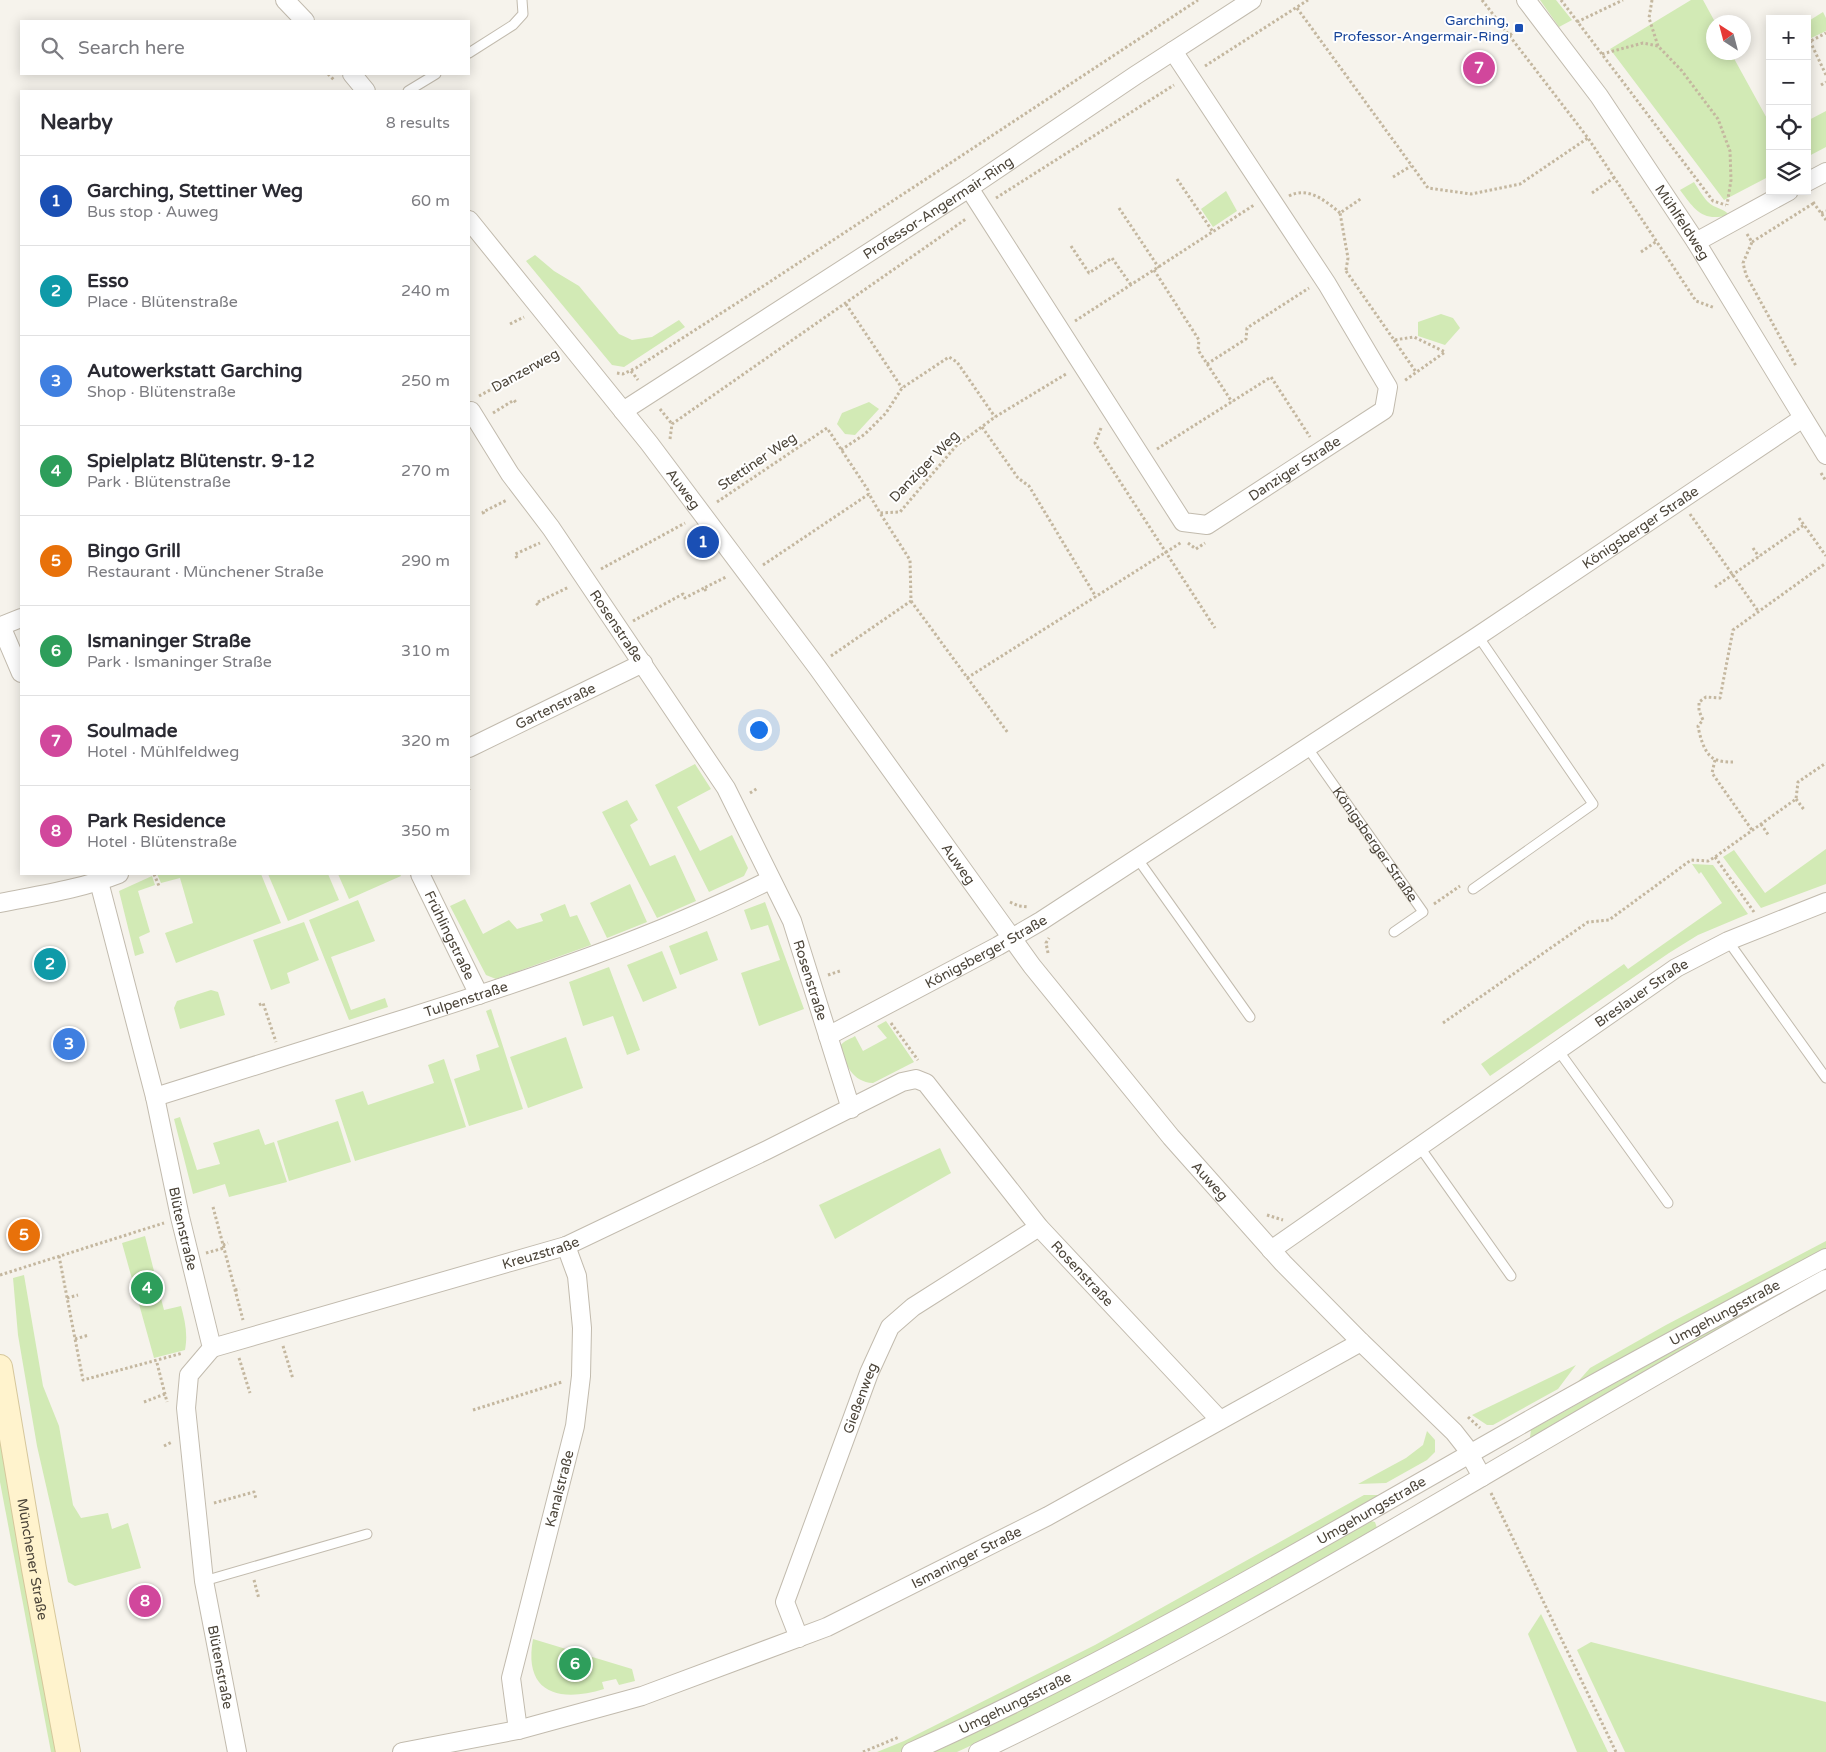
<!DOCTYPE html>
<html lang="en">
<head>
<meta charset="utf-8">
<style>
  body { margin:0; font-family:"Varela Round",sans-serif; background:#f2f2f3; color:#2b2b33 }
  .controls { position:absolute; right:15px; top:15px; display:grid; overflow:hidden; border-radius:0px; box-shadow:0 2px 12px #0003 }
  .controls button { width:45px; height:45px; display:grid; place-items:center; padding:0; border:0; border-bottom:1px solid #e1e1e2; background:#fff; color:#2b2b33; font:25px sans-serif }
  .compass { position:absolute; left:1706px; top:15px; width:45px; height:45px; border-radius:50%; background:#fff; box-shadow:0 2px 12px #0003; rotate:324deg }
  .you { position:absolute; left:758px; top:729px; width:18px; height:18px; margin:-12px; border:4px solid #fff; border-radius:50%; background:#1a73e8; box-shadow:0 0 0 8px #1a73e833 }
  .badge { display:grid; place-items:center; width:32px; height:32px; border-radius:50%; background:#fc3f1d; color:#fff; font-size:16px; font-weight:700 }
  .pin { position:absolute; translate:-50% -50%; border:2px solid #fff; box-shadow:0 1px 5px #0006 }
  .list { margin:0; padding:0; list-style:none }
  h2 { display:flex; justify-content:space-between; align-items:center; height:65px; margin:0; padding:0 20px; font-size:21px }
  h2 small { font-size:16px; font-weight:400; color:#7c7c81 }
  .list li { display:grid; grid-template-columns:32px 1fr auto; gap:15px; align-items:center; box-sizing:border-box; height:90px; padding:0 20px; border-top:1px solid #e1e1e2 }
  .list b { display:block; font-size:19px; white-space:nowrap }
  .list p { margin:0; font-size:16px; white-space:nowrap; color:#7c7c81 }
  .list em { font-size:16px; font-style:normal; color:#7c7c81 }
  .icon { flex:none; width:28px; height:28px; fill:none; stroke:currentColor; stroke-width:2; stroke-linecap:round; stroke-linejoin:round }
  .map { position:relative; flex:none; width:1826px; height:1752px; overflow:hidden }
  .search { position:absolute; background:#fff; box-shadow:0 2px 12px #0003; left:20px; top:20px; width:450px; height:55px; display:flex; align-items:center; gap:12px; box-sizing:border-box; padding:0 18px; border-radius:0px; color:#7c7c81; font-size:19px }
  .panel { position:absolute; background:#fff; box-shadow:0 2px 12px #0003; left:20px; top:90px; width:450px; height:785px; border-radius:0px }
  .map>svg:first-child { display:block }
  .green { fill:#d2eab5 }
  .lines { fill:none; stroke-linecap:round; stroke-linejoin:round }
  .lane-casing { stroke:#c2bbae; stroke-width:11 }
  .street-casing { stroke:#c2bbae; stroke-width:20 }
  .secondary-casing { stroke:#d6c79b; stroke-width:26 }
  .path { stroke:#c4b79f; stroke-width:3; stroke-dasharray:2.5 2.5; stroke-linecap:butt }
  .lane { stroke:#fff; stroke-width:9 }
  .street { stroke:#fff; stroke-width:18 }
  .secondary { stroke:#fff3cd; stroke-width:24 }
  .transit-dot { fill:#1a4fb4; stroke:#fff; stroke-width:2 }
  .labels { text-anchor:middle; stroke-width:4; stroke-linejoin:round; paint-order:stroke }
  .transit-label { font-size:14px; fill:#164399; stroke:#fff; text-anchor:end }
  .street-label { font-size:14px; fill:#4b4439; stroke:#fff }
</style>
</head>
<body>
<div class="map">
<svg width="1826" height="1752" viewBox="0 0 1826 1752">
  <rect width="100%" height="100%" fill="#f6f3ec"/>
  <!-- green -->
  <g class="green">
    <path d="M1540,0H1556L1572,20L1559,27Z"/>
    <path d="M1691,0H1703L1715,22L1714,52L1731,53L1770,124V176L1724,200L1610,49Z"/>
    <path d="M1823,12L1826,18V31L1807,40V22Z"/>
    <path d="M1826,111V147L1807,157V121Z"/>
    <path d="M1694,182C1698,188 1703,197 1708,202C1715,209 1724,208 1729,215C1702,222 1695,210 1680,190Z"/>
    <path d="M1226,191L1237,211L1213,227L1201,209Z"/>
    <path d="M535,255L554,271L579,286L619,334L632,340L652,337L679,320L685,327L624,367L612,365L526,261Z"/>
    <path d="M1441,314L1453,318L1460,328L1445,345L1418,336V322Z"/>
    <path d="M869,402L879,409L855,435L845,434L837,424L842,413Z"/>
    <path d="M695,764L711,789L677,807L700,851L732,835L748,868L744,876L709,892L655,785Z"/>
    <path d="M627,800L638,820L630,825L650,866L675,855L696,901L657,918L602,812Z"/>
    <path d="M1826,849V884L1761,908L1723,857L1734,850L1765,893Z"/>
    <path d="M1692,864L1713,865L1748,914L1698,935L1669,953L1490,1076L1481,1064L1624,964L1628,969L1722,903L1701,872L1699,874Z"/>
    <path d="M157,874H261L281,923L176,963L165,933L193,923L180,878L161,883Z"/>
    <path d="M268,874H328L339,900L288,921Z"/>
    <path d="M338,874H400L401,876L349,899Z"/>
    <path d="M152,876L155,885L138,891L150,932L139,937L144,953L135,956L119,891Z"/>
    <path d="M630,884L647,922L607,938L590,903Z"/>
    <path d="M465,899L483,934L509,920L517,929L543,921L540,914L565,904L570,917L577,915L591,945L496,979L486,975L450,906Z"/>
    <path d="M358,900L375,941L331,957L351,1010L385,998L388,1007L349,1020L309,920Z"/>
    <path d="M765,902L804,1009L759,1026L741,973L780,960L768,925L751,930L744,910Z"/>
    <path d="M304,922L319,960L287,973L290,983L271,990L253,940Z"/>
    <path d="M707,931L718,960L680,975L669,946Z"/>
    <path d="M662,951L677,988L643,1002L627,965Z"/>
    <path d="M609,967L640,1050L627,1055L613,1016L583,1026L569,982Z"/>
    <path d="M211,990L218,992L225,1015L180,1029L174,1008L177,1001Z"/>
    <path d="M491,1009L523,1109L469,1126L454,1079L480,1070L476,1055L499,1047L486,1011Z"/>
    <path d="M886,1021L914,1062L873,1083C852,1082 847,1065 839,1049C841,1041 849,1040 855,1036L863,1051L887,1038L877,1026Z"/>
    <path d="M566,1037L583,1088L528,1108L510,1057Z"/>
    <path d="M444,1059L466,1127L355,1161L335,1100L363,1091L368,1105L434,1083L428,1065Z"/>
    <path d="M180,1117L197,1170L220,1164L213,1143L259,1129L265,1145L274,1142L287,1182L229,1197L225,1184L193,1194L174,1119Z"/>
    <path d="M338,1121L351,1162L289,1181L277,1141Z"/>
    <path d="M940,1148L951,1173L835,1239L819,1205Z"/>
    <path d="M145,1236L164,1310L181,1306C185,1321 188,1334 185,1350L154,1358L122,1243Z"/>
    <path d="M1826,1241V1254L1567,1394L1590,1368L1666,1325Z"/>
    <path d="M1826,1266V1271L1534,1438L1530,1437L1531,1430Z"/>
    <path d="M24,1275L43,1386L59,1426L73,1505L81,1518L108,1513L112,1529L128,1523L141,1568L75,1586L68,1582L37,1446L18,1335L13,1278Z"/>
    <path d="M1576,1365L1558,1389L1493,1425H1487L1472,1415Z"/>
    <path d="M0,1431L57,1752H51L0,1482Z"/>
    <path d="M1427,1431L1435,1440V1452L1427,1460L1386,1483L1358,1484L1406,1458L1423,1445Z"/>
    <path d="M1364,1495H1385L1101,1653L909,1748L900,1752H877L904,1741L1095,1645Z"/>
    <path d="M1371,1521L1375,1522L1377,1528L1254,1598L1144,1659L1026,1720L957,1752H933C1083,1683 1227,1603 1371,1521Z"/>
    <path d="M1541,1614L1608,1752H1577L1528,1634Z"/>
    <path d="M533,1639L632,1669L635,1681L619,1685L616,1679L602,1682L604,1689C559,1703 523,1693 533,1639Z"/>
    <path d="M1591,1642L1826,1702V1752H1625L1577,1650Z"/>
  </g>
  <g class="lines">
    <defs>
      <g id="lane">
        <path d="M469,53L513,25L523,14L522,0"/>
        <path d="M408,91L436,74"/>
        <path id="s1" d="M1307,747L1423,912L1394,932"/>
        <path d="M1137,858L1250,1017"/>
        <path d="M1473,889L1593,804L1478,636"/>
        <path d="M1728,941L1826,1078"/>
        <path d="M1558,1050L1668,1203"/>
        <path d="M1419,1146L1511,1276"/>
        <path d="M204,1581L367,1534"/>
      </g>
      <g id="street">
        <path d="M285,0L305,21"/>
        <path id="s2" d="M1526,0L1599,96L1696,242L1826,455"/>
        <path d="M352,74L366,91"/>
        <path d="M1807,182L1826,172"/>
        <path id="s3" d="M969,188L1183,522L1207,525L1384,410L1388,387L1327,284L1173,51"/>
        <path id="s4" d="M469,220L649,443L817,667L1032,966L1171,1137L1283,1263L1361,1342L1454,1432L1465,1446L1482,1477"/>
        <path d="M1696,242L1789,191"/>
        <path id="s5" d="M623,411L969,188L1136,75L1252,0"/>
        <path id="s6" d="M469,412L471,411L510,474L551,528L726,788L792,921L851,1109"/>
        <path d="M21,618L1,626L21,673"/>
        <path id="s7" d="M469,748L643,663"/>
        <path id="s8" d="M97,874L155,1097L180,1217L212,1348L189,1375L186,1408L204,1581L237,1752"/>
        <path id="s9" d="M420,874L479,995"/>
        <path d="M0,903C40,895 81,889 119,874"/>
        <path id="s10" d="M828,1036L998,946L1041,921L1478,636L1803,418"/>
        <path id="s11" d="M155,1097C239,1071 323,1044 407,1018C530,979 654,938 770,880"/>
        <path id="s12" d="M1271,1250L1676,968L1728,941L1826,902"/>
        <path id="s13" d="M212,1348L566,1246L767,1150L902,1082L916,1079L926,1083L1039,1227L1220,1420"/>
        <path id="s14" d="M799,1638L785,1602L869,1373L890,1327L913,1307L1039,1227"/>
        <path id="s15" d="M518,1730L511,1678L575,1426L581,1376L582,1328L577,1276L566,1246"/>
        <path id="s16" d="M402,1752L518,1730L642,1696L827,1627L1048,1516L1361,1342"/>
        <path id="s17" d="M911,1752C1118,1659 1313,1543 1510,1431C1614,1371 1720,1315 1826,1258"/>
        <path d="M978,1752C1271,1613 1542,1435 1826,1279"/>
      </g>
      <g id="secondary">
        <path id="s18" d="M0,1367L34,1569L68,1752"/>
      </g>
    </defs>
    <!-- lane casing -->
    <use href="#lane" class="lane-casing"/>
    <!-- street casing -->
    <use href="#street" class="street-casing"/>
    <!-- secondary casing -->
    <use href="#secondary" class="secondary-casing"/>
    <!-- path -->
    <g class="path">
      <path d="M1482,0L1588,138L1696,301L1715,308"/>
      <path d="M1561,0L1713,201L1726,205"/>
      <path d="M1652,0L1649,18L1658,46"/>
      <path d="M1297,8L1428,188L1471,194L1520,184L1588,138"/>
      <path d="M1577,22L1623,0"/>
      <path d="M1510,35L1519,28"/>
      <path d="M1810,41L1826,75"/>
      <path d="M1807,43L1826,33"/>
      <path d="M1602,54L1643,43L1658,46L1682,71L1718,119L1730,151L1731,180L1727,205"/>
      <path d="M1205,66L1308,0"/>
      <path d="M328,74L335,81"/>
      <path d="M1821,85L1826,82"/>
      <path d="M1393,177L1411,166"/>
      <path d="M1177,179L1213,232"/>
      <path d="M1592,193L1615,177"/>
      <path d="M1289,196C1308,186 1326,201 1340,213"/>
      <path d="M996,198L1174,85"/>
      <path d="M1813,202L1826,220"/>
      <path d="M1119,208L1159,268"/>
      <path d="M1821,213L1826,211"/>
      <path d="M1747,234L1752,242L1743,263L1746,275L1796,366"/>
      <path d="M1752,242L1814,203"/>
      <path d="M1071,246L1089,273L1112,258L1131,285"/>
      <path d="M1641,252L1657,241"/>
      <path d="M1154,270L1199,340L1198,350L1232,402"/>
      <path d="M1346,270L1348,258L1340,213L1362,198"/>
      <path d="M1346,271L1394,340L1414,337L1445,352L1404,381"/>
      <path d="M846,304L902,388"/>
      <path d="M1075,321L1254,205"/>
      <path d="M510,324L524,317"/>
      <path d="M1394,340L1416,372"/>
      <path d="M1207,364L1246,339L1247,328L1309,288"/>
      <path d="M631,371L638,380"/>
      <path d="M617,373L623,374L636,368L765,285L1198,0"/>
      <path d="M479,396L555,355"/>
      <path d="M660,409L672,424"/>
      <path d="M493,413L514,400L517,404"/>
      <path d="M982,427L1018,478L1029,486L1096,597"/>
      <path d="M1101,428L1095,443L1215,628"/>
      <path d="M670,439L672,424L966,219"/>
      <path d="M1157,449L1271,377L1310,437"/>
      <path d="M841,450L865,434L886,413L902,388L949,357L957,362L995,417"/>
      <path d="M1821,473L1826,481"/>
      <path d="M717,502L827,428L868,490L869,494"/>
      <path d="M484,514L483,512L507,500"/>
      <path d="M1690,514L1758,611"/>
      <path d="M1799,518L1826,556"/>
      <path d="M1188,543L1196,549L1205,543"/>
      <path d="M1753,548L1759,557"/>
      <path d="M517,558L515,554L540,543"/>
      <path d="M763,565L869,494L880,513L900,512L956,446L995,417L1066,374"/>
      <path d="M601,569L685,523"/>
      <path d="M1715,587L1804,525"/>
      <path d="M706,591L704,588L726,577"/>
      <path d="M911,601L1008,733"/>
      <path d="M538,605L536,603L569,587"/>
      <path d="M633,621L683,594L685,598L704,588"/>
      <path d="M831,656L911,601L910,560L880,513"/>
      <path d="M967,678L1182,542"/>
      <path d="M1715,760L1712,773L1752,830"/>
      <path d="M1733,762C1728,762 1722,762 1717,760C1705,757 1700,737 1698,726L1703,720L1699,711V702L1706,697L1720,698L1733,630L1826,563"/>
      <path d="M469,789V790"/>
      <path d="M750,793L758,788"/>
      <path d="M1796,799L1805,811"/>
      <path d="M1761,824L1769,836"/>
      <path d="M1715,857L1754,912"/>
      <path d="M154,874L159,886"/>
      <path d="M1010,902L1019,906L1028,907"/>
      <path d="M1434,904L1460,886"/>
      <path d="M1048,953L1046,943L1049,938"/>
      <path d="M828,975L840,971"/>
      <path d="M259,1005L263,1003L276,1042"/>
      <path d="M891,1023L918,1060"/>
      <path d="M1443,1023L1588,922L1609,920L1691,860L1708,861L1715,857L1796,799L1798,782L1826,763"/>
      <path d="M213,1207L243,1320"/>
      <path d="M1267,1215L1283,1220"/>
      <path d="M223,1245L228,1243"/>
      <path d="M206,1253L224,1248"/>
      <path d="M59,1256L83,1380L183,1353"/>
      <path d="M0,1275L164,1223"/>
      <path d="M235,1290L240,1289"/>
      <path d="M67,1298L78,1295"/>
      <path d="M75,1339L89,1335"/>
      <path d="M283,1346L293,1379"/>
      <path d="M239,1358L250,1393"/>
      <path d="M157,1363L167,1402"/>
      <path d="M144,1402L165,1394"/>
      <path d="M473,1410L562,1382"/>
      <path d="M1468,1417L1480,1428"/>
      <path d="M164,1446L172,1442"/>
      <path d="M1491,1493L1616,1752"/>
      <path d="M214,1503L254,1492L256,1499"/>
      <path d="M254,1580L259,1599"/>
      <path d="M863,1752L899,1737"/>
    </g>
    <!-- lane -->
    <use href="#lane" class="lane"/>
    <!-- street -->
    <use href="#street" class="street"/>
    <!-- secondary -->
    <use href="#secondary" class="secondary"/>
  </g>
  <!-- markers -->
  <rect class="transit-dot" x="1514" y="23" width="10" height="10" rx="2.5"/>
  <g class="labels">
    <!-- transit labels -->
    <g class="transit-label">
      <text x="1509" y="25">Garching,<tspan x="1509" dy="16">Professor-Angermair-Ring</tspan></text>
    </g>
    <!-- street labels -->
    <g class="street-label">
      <text dy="5" stroke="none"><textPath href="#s5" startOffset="375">Professor-Angermair-Ring</textPath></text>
      <text dy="5" stroke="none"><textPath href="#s2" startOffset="272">Mühlfeldweg</textPath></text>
      <text transform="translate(525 370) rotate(-29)" y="5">Danzerweg</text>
      <text transform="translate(757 461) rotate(-34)" y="5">Stettiner Weg</text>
      <text transform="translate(924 466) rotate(-46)" y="5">Danziger Weg</text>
      <text dy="5" stroke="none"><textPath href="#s3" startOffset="525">Danziger Straße</textPath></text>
      <text dy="5" stroke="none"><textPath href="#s4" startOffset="344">Auweg</textPath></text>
      <text dy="5" stroke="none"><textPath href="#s10" startOffset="959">Königsberger Straße</textPath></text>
      <text dy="5" stroke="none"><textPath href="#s6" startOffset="262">Rosenstraße</textPath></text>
      <text dy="5" stroke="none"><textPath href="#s7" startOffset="96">Gartenstraße</textPath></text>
      <text dy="5" stroke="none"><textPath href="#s1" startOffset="119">Königsberger Straße</textPath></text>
      <text dy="5" stroke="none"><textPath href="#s4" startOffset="809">Auweg</textPath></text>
      <text dy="5" stroke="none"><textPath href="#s9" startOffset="68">Frühlingstraße</textPath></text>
      <text dy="5" stroke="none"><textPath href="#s10" startOffset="179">Königsberger Straße</textPath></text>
      <text dy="5" stroke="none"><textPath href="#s6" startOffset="668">Rosenstraße</textPath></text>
      <text dy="5" stroke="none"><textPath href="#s12" startOffset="451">Breslauer Straße</textPath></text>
      <text dy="5" stroke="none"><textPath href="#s11" startOffset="326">Tulpenstraße</textPath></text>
      <text dy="5" stroke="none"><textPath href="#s4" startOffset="1214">Auweg</textPath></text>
      <text dy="5" stroke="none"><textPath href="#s8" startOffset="365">Blütenstraße</textPath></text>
      <text dy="5" stroke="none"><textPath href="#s13" startOffset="342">Kreuzstraße</textPath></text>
      <text dy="5" stroke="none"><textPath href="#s13" startOffset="1014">Rosenstraße</textPath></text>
      <text dy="5" stroke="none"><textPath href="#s17" startOffset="925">Umgehungsstraße</textPath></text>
      <text dy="5" stroke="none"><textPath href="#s14" startOffset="256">Gießenweg</textPath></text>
      <text dy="5" stroke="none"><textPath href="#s15" startOffset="248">Kanalstraße</textPath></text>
      <text dy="5" stroke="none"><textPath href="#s17" startOffset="520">Umgehungsstraße</textPath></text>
      <text dy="5" stroke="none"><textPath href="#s16" startOffset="600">Ismaninger Straße</textPath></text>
      <text dy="5" stroke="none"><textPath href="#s18" startOffset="195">Münchener Straße</textPath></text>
      <text dy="5" stroke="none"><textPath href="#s8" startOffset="818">Blütenstraße</textPath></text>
      <text dy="5" stroke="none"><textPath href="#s17" startOffset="115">Umgehungsstraße</textPath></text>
    </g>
  </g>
</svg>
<div class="controls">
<button>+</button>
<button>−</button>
<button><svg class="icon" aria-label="locate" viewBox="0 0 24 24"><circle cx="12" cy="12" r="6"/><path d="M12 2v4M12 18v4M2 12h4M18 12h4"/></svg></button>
<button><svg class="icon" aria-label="layers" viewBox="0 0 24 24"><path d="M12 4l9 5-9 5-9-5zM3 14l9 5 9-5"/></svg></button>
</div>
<svg class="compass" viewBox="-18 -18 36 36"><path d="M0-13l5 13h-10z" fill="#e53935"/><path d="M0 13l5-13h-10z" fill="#7c7c81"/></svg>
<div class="you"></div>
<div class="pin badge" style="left:703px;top:542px;background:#1a4fb4">1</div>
<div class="pin badge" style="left:50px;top:964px;background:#0f9aa8">2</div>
<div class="pin badge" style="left:69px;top:1044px;background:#3f7fe0">3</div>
<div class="pin badge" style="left:147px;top:1288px;background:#2e9e5b">4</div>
<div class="pin badge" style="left:24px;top:1235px;background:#e8710a">5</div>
<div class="pin badge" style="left:575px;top:1664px;background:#2e9e5b">6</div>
<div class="pin badge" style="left:1479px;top:68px;background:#d1479c">7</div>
<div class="pin badge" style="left:145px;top:1601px;background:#d1479c">8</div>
<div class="search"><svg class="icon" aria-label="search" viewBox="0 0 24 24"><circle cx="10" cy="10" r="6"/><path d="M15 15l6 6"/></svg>Search here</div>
<section class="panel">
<h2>Nearby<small>8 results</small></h2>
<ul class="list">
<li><span class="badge" style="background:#1a4fb4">1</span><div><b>Garching, Stettiner Weg</b><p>Bus stop · Auweg</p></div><em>60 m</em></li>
<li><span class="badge" style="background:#0f9aa8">2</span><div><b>Esso</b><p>Place · Blütenstraße</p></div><em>240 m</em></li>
<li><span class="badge" style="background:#3f7fe0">3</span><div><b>Autowerkstatt Garching</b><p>Shop · Blütenstraße</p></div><em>250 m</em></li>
<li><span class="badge" style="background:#2e9e5b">4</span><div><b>Spielplatz Blütenstr. 9-12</b><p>Park · Blütenstraße</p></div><em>270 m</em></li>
<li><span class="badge" style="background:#e8710a">5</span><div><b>Bingo Grill</b><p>Restaurant · Münchener Straße</p></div><em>290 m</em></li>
<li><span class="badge" style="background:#2e9e5b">6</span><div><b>Ismaninger Straße</b><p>Park · Ismaninger Straße</p></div><em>310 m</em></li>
<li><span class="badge" style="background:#d1479c">7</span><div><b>Soulmade</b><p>Hotel · Mühlfeldweg</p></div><em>320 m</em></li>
<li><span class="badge" style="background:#d1479c">8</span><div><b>Park Residence</b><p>Hotel · Blütenstraße</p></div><em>350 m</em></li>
</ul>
</section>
</div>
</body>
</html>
